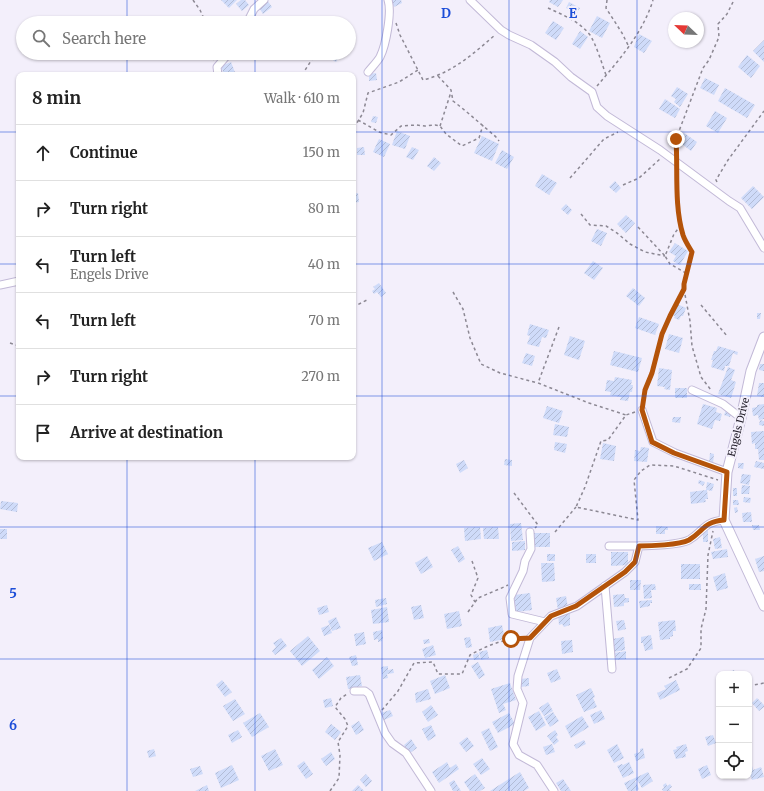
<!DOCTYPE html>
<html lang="en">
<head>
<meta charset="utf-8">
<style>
  body { margin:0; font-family:Merriweather,serif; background:#f6f6f6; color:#222 }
  .controls { position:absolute; right:12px; bottom:12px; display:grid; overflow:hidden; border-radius:8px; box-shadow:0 1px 3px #0004 }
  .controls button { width:36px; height:36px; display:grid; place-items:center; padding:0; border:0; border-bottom:1px solid #e0e0e0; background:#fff; color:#222; font:20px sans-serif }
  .compass { position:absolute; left:668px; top:12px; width:36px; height:36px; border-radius:50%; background:#fff; box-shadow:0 1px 3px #0004; rotate:293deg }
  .stop { position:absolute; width:12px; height:12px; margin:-9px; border:3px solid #b45309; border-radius:50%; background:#fff }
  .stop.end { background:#b45309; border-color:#fff; box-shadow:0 1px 4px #0008 }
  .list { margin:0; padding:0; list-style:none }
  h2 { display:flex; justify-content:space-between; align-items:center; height:52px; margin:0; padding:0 16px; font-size:17px }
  h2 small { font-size:13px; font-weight:400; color:#767676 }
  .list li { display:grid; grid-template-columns:26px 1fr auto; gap:12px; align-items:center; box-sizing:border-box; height:56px; padding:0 16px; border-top:1px solid #e0e0e0 }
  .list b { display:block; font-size:15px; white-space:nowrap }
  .list p { margin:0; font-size:13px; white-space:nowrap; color:#767676 }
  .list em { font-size:13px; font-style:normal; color:#767676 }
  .icon { flex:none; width:22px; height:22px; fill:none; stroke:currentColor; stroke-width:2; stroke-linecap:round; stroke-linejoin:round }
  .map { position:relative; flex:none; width:764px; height:791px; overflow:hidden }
  .search { position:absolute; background:#fff; box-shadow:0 1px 3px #0004; left:16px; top:16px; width:340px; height:44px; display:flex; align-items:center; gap:10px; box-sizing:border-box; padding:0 14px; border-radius:22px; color:#767676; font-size:15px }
  .panel { position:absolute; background:#fff; box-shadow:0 1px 3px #0004; left:16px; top:72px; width:340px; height:388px; border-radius:8px }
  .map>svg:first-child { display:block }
  .building { fill:url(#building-hatch) }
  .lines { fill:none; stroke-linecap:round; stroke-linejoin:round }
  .street-casing { stroke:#c2b9d7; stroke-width:9 }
  .secondary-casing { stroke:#c2b9d7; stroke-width:11 }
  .path { stroke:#8c8893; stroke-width:1.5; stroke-dasharray:3 3; stroke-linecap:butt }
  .street { stroke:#fff; stroke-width:7 }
  .secondary { stroke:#fff; stroke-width:9 }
  .route { stroke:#b45309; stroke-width:5 }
  .grid { fill:none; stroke:#1d4ed8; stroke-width:1; stroke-opacity:0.55 }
  .labels { text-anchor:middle; stroke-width:4; stroke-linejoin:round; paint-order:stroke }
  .street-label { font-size:10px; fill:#25212c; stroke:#f3effb }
  .grid-label { font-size:13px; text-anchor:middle; font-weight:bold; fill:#1d4ed8; stroke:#f3effb; stroke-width:4; stroke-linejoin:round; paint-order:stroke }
</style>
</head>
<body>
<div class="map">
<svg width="764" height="791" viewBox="0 0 764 791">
  <defs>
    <pattern id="building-hatch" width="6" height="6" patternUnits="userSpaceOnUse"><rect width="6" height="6" fill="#cfdbf9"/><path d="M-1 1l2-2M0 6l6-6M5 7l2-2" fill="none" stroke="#b2bcd6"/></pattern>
  </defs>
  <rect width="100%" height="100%" fill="#f3effb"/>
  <!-- building -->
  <g class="building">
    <path d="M221,0H237L229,8Z"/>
    <path d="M241,0H245L249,5L242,11L236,4Z"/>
    <path d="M267,0L272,7L263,14L258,6Z"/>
    <path d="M391,0H401L402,3L394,7Z"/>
    <path d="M550,0H563L558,7L549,2Z"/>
    <path d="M569,2L580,8L577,13H575L574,16L571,14L572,11L566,8Z"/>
    <path d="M597,16L610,23L602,38L589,31Z"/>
    <path d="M553,21L564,28L556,40L545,33Z"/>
    <path d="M580,31L588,37L580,49L572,44Z"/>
    <path d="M639,34L652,41L644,53L634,47Z"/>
    <path d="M764,40V62L753,51Z"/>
    <path d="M325,53H342L336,62L324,55Z"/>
    <path d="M747,55L760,66L751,78L738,67Z"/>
    <path d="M231,62L236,75H224L221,66Z"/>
    <path d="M376,73L377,80L369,81V74Z"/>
    <path d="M705,78L719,85L714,95L700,88Z"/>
    <path d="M677,87L688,94L680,107L674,102L676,99L671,96Z"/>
    <path d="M725,88L755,105L747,118L718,101Z"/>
    <path d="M665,99L680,109L675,118L659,109Z"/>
    <path d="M715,111L727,118L718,133L706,126Z"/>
    <path d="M373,116L378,117L376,123L371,122Z"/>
    <path d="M397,131L410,136L405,149L392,145Z"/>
    <path d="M684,133L697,142L691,151L678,141Z"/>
    <path d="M482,136L499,144L492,161L474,153Z"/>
    <path d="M379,139L390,144L384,157L373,152Z"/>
    <path d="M364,147L365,155H357V148Z"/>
    <path d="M412,147L419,150L413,160L406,157Z"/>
    <path d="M502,150L514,157L507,169L495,163Z"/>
    <path d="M434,157L441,163L434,171L427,166Z"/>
    <path d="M542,174L557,183L549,195L535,186Z"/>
    <path d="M615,181L621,188L616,193L609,187Z"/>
    <path d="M753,186L764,197L752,209L741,198Z"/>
    <path d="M358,193L359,202L353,203V194Z"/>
    <path d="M566,204L572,210L568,215L561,209Z"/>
    <path d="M626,215L635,223L626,233L617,224Z"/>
    <path d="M597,229L607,233L601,246L591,241Z"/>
    <path d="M675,243L688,251L680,265L673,261L676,256L669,252Z"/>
    <path d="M593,261L603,268L594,280L584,273Z"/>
    <path d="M379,283L386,293L381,297L377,292L374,294L372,291L375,289L373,287Z"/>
    <path d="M633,288L645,298L639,306L626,296Z"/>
    <path d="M677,304L686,308L683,316H681L679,320L674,318L675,316L672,315Z"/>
    <path d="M757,313H761L760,319H757Z"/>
    <path d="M639,317L659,324L655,335L635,328Z"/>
    <path d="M530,324L549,330L546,338L542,337L539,347L527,344L530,336L527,335Z"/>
    <path d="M669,334L683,338L679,353L665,349Z"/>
    <path d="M570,336L585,341L579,360L564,355Z"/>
    <path d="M718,346L738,352L737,355L733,353L729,366H725L724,371L711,367L713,360H711L714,351H716Z"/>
    <path d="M614,351L642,358L638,372L610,365Z"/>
    <path d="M526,353L535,356L532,366L522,363Z"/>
    <path d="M760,364H764V371L759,370Z"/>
    <path d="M728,367L735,370L731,380L736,382L731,398L718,394Z"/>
    <path d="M659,368L672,370L670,390L664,389L665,387L657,386Z"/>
    <path d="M615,377L632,380L631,385H633L632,392H630L628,401L620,400L621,397L610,395L611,392L605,391L607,380L614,381Z"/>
    <path d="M759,383H764V397L757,396Z"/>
    <rect x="675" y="388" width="12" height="10"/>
    <path d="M703,404L717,408L716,412L722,414L720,421L715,420L712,429L697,424Z"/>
    <path d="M764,404V419L759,420L758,415L753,416L752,408L757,407V405Z"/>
    <path d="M547,406L563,411L559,423L543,418Z"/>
    <path d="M726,410L732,412L730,417L724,415Z"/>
    <path d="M673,417H681L680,423L672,422Z"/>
    <path d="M760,420L764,421V426L759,425Z"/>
    <path d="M555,424L569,427L567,437L553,435Z"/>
    <path d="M764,431V460H759L758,449H755V443L752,444L751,432Z"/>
    <path d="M555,442L567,444L565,453L554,450Z"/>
    <path d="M603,443L616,446L614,461L600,459Z"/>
    <path d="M641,447L649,448L647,462L634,461L635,450L640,451Z"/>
    <path d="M710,453L714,454L713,464L709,463Z"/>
    <path d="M505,459L512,460V466L504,465Z"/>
    <path d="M464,460L468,468L460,473L456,464Z"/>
    <path d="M756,461L764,463V469L754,467Z"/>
    <path d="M738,463H744L743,469L738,468Z"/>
    <path d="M742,474L751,475L749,485L740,483Z"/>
    <path d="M699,480L705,482L703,486L698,483Z"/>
    <path d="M707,482L714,484L712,491L707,490L708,499H705L706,502L691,504L690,492L706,490Z"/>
    <path d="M742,485L750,486L749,494H741Z"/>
    <rect x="733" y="488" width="4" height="8"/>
    <path d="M744,497L751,498L750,503L743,502Z"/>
    <path d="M733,500H738L739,505H733Z"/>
    <path d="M1,501L18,503L17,512L0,509Z"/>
    <path d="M737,507L738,512L735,513L734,508Z"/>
    <path d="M751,512L752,522H743L742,513Z"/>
    <path d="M521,523L523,540L511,541L510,524Z"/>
    <path d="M752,525H759L760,530H753Z"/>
    <path d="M656,526L668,527V530H665V534H656Z"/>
    <path d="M480,527L481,539L465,541L464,528Z"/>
    <path d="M498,527L499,539H484L483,528Z"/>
    <rect x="0" y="529" width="7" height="10"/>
    <rect x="703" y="529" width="5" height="13"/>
    <path d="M533,533H550V547H534Z"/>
    <path d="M720,537L722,548L715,549L713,539Z"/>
    <path d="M525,541V550L512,551V542Z"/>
    <path d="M382,542L388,554L374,561L368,548Z"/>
    <path d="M458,546L465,559L459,563L451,550Z"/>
    <path d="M727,549L728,557L713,559L711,552Z"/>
    <path d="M611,552H628V565L611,566Z"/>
    <rect x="547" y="554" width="8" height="7"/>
    <rect x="586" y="554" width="10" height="9"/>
    <path d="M427,556L433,567L421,574L415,563Z"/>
    <path d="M764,556V571L759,572L755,559Z"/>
    <path d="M541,563H554L555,581L542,582Z"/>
    <rect x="681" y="564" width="19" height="15"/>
    <path d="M725,573L728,588L717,591L713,577Z"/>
    <path d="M630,580H641L640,590H630Z"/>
    <path d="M655,584L656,590H651L652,598L644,599L643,585Z"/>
    <rect x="689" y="584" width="12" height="6"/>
    <path d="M530,593L532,610L516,612L514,595Z"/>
    <path d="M624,594L625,598H629V602L624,603V606L614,607L613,595Z"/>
    <path d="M566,596L568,608L558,610L556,598Z"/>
    <path d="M386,598L387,604L376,607L375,600Z"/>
    <path d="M652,600V603H650V606L640,608L639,601Z"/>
    <path d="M327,605L329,612L319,615L317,608Z"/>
    <path d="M421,605L424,618L414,620L411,607Z"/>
    <path d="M387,607L389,622L373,624L371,610Z"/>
    <path d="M459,611L462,626L447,629L444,614Z"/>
    <path d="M570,613V625L564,627L562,624L559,625L558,614Z"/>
    <path d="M336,617L341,628L332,631L328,621Z"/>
    <path d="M624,620L626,629L618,631L616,621Z"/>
    <path d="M675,620L676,631H673V636L670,637V639L660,640L658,622Z"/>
    <path d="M329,625L332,633L324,636L321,628Z"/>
    <path d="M502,625L505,639L490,642L488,628Z"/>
    <path d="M382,630L383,639H382V641L378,642V639L374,640L373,632Z"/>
    <path d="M364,632L366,644L356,646L354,634Z"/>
    <path d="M651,635L653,649L645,651L643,643H641V637Z"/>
    <path d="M308,636L320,651L302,666L290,651Z"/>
    <path d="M470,637L472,647L466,648L464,638Z"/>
    <path d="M624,637L625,650L614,652L612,639Z"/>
    <path d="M281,638L287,646L275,655L272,651L276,647L273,643Z"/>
    <path d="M429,639L430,643L424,644L423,640Z"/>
    <path d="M572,640L573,652L562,654L561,641Z"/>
    <path d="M433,645L436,655L425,658L422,649Z"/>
    <path d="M487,650L489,658L481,660L479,652Z"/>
    <path d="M626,651V659L614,660V653Z"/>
    <path d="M478,653L480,659L474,660L473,655Z"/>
    <path d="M356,655L358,665L352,666L349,657Z"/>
    <path d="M327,657L334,666L319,679L312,670Z"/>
    <path d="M478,662L485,675L479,679L471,666Z"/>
    <path d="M388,666V670L393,669L394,673L387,674L388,678L383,679L381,667Z"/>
    <path d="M557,669L561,679L551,683L547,673Z"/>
    <path d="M734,670L736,674H724Z"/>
    <path d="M360,675L362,686L348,689L346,677Z"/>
    <path d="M445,675L450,688L435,694L430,681Z"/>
    <path d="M529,678V686L520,687V679Z"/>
    <path d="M222,680L232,692L225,697L216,685Z"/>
    <path d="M676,680L680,690L660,700L657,693L666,689L664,686Z"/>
    <path d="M510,683L516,700L503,704L506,710L499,713L491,689Z"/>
    <path d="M591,688L595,697L593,698L597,707L584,712L576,695Z"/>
    <path d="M428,689L431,699L416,703L415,693Z"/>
    <path d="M331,698L333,706L325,708L323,700Z"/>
    <path d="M757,698L764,705V707L759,711L752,703Z"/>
    <path d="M235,699L245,714L233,721L223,706Z"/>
    <path d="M548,702L553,711L544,716L539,708Z"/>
    <path d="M431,705L438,715L428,722L422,712Z"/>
    <path d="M390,710L393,716L384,720L381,713Z"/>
    <path d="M601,710L605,719L594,724L590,715Z"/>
    <path d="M539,711L546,725L536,731L528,717Z"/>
    <path d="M553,712L559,721L550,727L544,717Z"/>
    <path d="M260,713L269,727L252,737L243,723Z"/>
    <path d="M509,713L515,724L498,733L492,722Z"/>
    <path d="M582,716L589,727L571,738L565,726Z"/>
    <path d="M359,721L364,730L356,735L351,726Z"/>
    <path d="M331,724L341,732L335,740L325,732Z"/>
    <path d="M431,725L436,736L428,741L422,729Z"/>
    <path d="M489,728L498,747L490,751L481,732Z"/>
    <path d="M238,730L242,737L232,743L228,735Z"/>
    <path d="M555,730L558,735L556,737L559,741L554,745L547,736Z"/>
    <path d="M713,735L716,743L708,746L705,737Z"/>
    <path d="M467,737L474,746L466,752L459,743Z"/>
    <path d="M411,739L417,748L410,753L404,745Z"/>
    <path d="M584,740L586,744L576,749L574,745Z"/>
    <path d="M552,744L555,752L546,755L543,747Z"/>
    <path d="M617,744L624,758L614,763L607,750Z"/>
    <path d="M686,744L688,751L685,752L686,757L676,759L673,750L677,749L676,747Z"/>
    <path d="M643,748L645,758L636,761L634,754L640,752V749Z"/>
    <path d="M154,749L156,756L149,758L147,751Z"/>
    <path d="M275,749L283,765L269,771L261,756Z"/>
    <path d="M331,752L335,759L326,766L321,759Z"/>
    <path d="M482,758L490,769L481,775L473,764Z"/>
    <path d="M304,761L313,774L306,779L297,766Z"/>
    <path d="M447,762L450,768L456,764L459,769L439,783L432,772Z"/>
    <path d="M629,762L634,773L623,778L617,766L622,764L623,765Z"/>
    <path d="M232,765L239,780L221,788L215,773Z"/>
    <path d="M707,765L711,775L702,779L698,769Z"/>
    <path d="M200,766L203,774L193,777L190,769Z"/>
    <path d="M750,766H752L753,770L761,767L764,777L752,780L749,771L751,770Z"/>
    <path d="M520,772L529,788L524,791H490Z"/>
    <path d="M648,772L653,781L642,788L637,780L635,781L639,789L635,791H628L624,783Z"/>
    <path d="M366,774L372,781L366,787L360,780Z"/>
    <path d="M475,774L485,788L480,791H470L464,782Z"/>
    <path d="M563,779L571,791H561L556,783Z"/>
    <path d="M454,780L461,791H453L449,783Z"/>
    <path d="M666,783L667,786L670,784L672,787L669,789L671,791H663L662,789L664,788L663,785Z"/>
    <path d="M207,785L209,791H195Z"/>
    <path d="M358,785L364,791H352Z"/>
  </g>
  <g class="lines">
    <defs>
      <g id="street">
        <path d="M470,0L501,30L509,35L531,45L555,62L571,77L592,92L597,107L607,116L660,150L729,201L740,208L764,248"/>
        <path d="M247,23L254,9L264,0"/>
        <path d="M368,72C372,67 377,62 380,57C386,45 392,12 388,0"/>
        <path d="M218,75L217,67L229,53"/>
        <path d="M0,285L19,281"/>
        <path d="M692,390L723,404L741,418"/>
        <path d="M642,410L653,442L675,453L727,472"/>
        <path d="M530,532L531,549L525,561L523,571L510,598L512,614L545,622"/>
        <path d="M609,546H639"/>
        <path d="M605,586L612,669"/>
        <path d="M354,691H365L369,694L385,733L392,743L406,753L431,791"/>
        <path d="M554,791L537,765L519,755L513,744L523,703L517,689L518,676L530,638L551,616L577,606L625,572L635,562L639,546C650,546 679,545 689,540C704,531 703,522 724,520"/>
      </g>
      <path id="secondary" d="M764,337L751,371L741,418L727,472L724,520L764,606"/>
    </defs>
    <!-- street casing -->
    <use href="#street" class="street-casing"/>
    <!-- secondary casing -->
    <use href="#secondary" class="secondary-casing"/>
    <!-- path -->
    <g class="path">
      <path d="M193,0L200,10L206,23"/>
      <path d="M607,0L606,8L622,33L629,47"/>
      <path d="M548,8C563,15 579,21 590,35C596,44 602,64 606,75"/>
      <path d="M396,23L400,35L423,80C452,73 473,54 495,35"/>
      <path d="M211,53L214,60"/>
      <path d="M302,75L316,53"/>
      <path d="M438,76L451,90L453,101C465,110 476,120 488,130C492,134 496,136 499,141"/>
      <path d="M597,86C619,60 643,33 653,0"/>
      <path d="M358,120L379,132L391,135L401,126L416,125L425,126L435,125L440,126L446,134L462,146L479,138L483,125"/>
      <path d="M353,126H355L363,113L368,93L399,82L418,70"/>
      <path d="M440,126L451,92"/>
      <path d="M677,153L676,139L703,68L709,60L719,37L718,24L727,14L734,0"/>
      <path d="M678,173C678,194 677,215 683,235C685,241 689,247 692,252L683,284L690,321L692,346L701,377L711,390"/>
      <path d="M570,178L604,139L618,132"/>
      <path d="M717,182L716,180L728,160L764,111"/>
      <path d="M623,185L639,178L660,159"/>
      <path d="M581,214L590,225L606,226L617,233L630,244L645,252L665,256"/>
      <path d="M681,225L674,234L665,256L670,264L686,273"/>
      <path d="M638,227L665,256"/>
      <path d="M453,292L463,309L470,338L481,364L500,373L538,383"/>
      <path d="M701,305L727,336"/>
      <path d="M353,307L367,300"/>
      <path d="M559,327L538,383L589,403L626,415"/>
      <path d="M10,343L19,346"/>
      <path d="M643,404L645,390L652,373L662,334L670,316L684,289"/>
      <path d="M635,412L626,415L608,440L601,441L585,487L576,507L638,520L634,480L641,471L650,465L674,466L718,480"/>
      <path d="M514,493L538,525L535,528"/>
      <path d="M555,532L576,507"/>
      <path d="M472,561L478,578L471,595L475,602"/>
      <path d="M468,612L478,598L504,587L508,585"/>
      <path d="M669,678L687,669L701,648V629L706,609L708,555L713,531"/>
      <path d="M749,686L764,683"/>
      <path d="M382,710L398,691L414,663L433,662L438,674H462L470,655C486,646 503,639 522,638"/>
      <path d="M330,791L339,778L340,755L338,742L348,726L345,719L335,707L341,698L347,694"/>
    </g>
    <!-- street -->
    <use href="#street" class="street"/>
    <!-- secondary -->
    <use href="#secondary" class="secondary"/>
  </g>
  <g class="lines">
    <!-- route -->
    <path class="route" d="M511,639L530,638L551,616L576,606L625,572L635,562L639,546C650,546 679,545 689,540C704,531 703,522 724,520L727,472L674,453L652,442L642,410L645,390L652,373L662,334L670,316L684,289V284L692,252C689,247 685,241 683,235C674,205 678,170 676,139"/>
  </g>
  <!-- grid -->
  <path class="grid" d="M127,0V23M255,0V23M382,0V791M509,0V791M637,0V791M127,53V75M255,53V75M0,132H19M353,132H764M0,264H19M353,264H764M0,396H19M353,396H764M127,457V791M255,457V791M0,527H764M0,659H764"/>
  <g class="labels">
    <!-- street labels -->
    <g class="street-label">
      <text transform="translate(738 427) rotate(-76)" y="4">Engels Drive</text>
    </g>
  </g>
  <g class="grid-label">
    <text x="446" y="18">D</text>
    <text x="573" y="18">E</text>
    <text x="13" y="598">5</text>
    <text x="13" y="730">6</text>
  </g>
</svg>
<div class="controls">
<button>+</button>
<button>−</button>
<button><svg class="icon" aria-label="locate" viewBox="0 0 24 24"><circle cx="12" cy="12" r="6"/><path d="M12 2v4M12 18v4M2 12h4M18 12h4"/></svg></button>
</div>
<svg class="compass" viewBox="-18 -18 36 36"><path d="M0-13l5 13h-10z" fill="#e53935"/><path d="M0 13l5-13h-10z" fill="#767676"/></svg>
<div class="stop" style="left:511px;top:639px"></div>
<div class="stop end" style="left:676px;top:139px"></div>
<div class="search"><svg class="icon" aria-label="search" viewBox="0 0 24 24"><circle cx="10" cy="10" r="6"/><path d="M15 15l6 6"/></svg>Search here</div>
<section class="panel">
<h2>8 min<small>Walk · 610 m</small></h2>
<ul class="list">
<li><svg class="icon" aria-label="ahead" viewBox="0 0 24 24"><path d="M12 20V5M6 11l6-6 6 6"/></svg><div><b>Continue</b></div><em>150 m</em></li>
<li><svg class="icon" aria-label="right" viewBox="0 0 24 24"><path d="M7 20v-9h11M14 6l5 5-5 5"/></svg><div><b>Turn right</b></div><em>80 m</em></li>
<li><svg class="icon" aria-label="left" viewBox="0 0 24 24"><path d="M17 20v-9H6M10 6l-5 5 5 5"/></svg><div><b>Turn left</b><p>Engels Drive</p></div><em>40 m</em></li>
<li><svg class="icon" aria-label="left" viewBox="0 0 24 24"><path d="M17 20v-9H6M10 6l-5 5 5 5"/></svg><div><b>Turn left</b></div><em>70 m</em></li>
<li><svg class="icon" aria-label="right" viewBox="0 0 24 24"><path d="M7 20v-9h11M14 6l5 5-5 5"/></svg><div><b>Turn right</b></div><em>270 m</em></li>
<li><svg class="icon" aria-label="arrive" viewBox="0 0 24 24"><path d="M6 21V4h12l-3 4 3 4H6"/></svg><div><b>Arrive at destination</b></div></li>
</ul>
</section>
</div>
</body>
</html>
